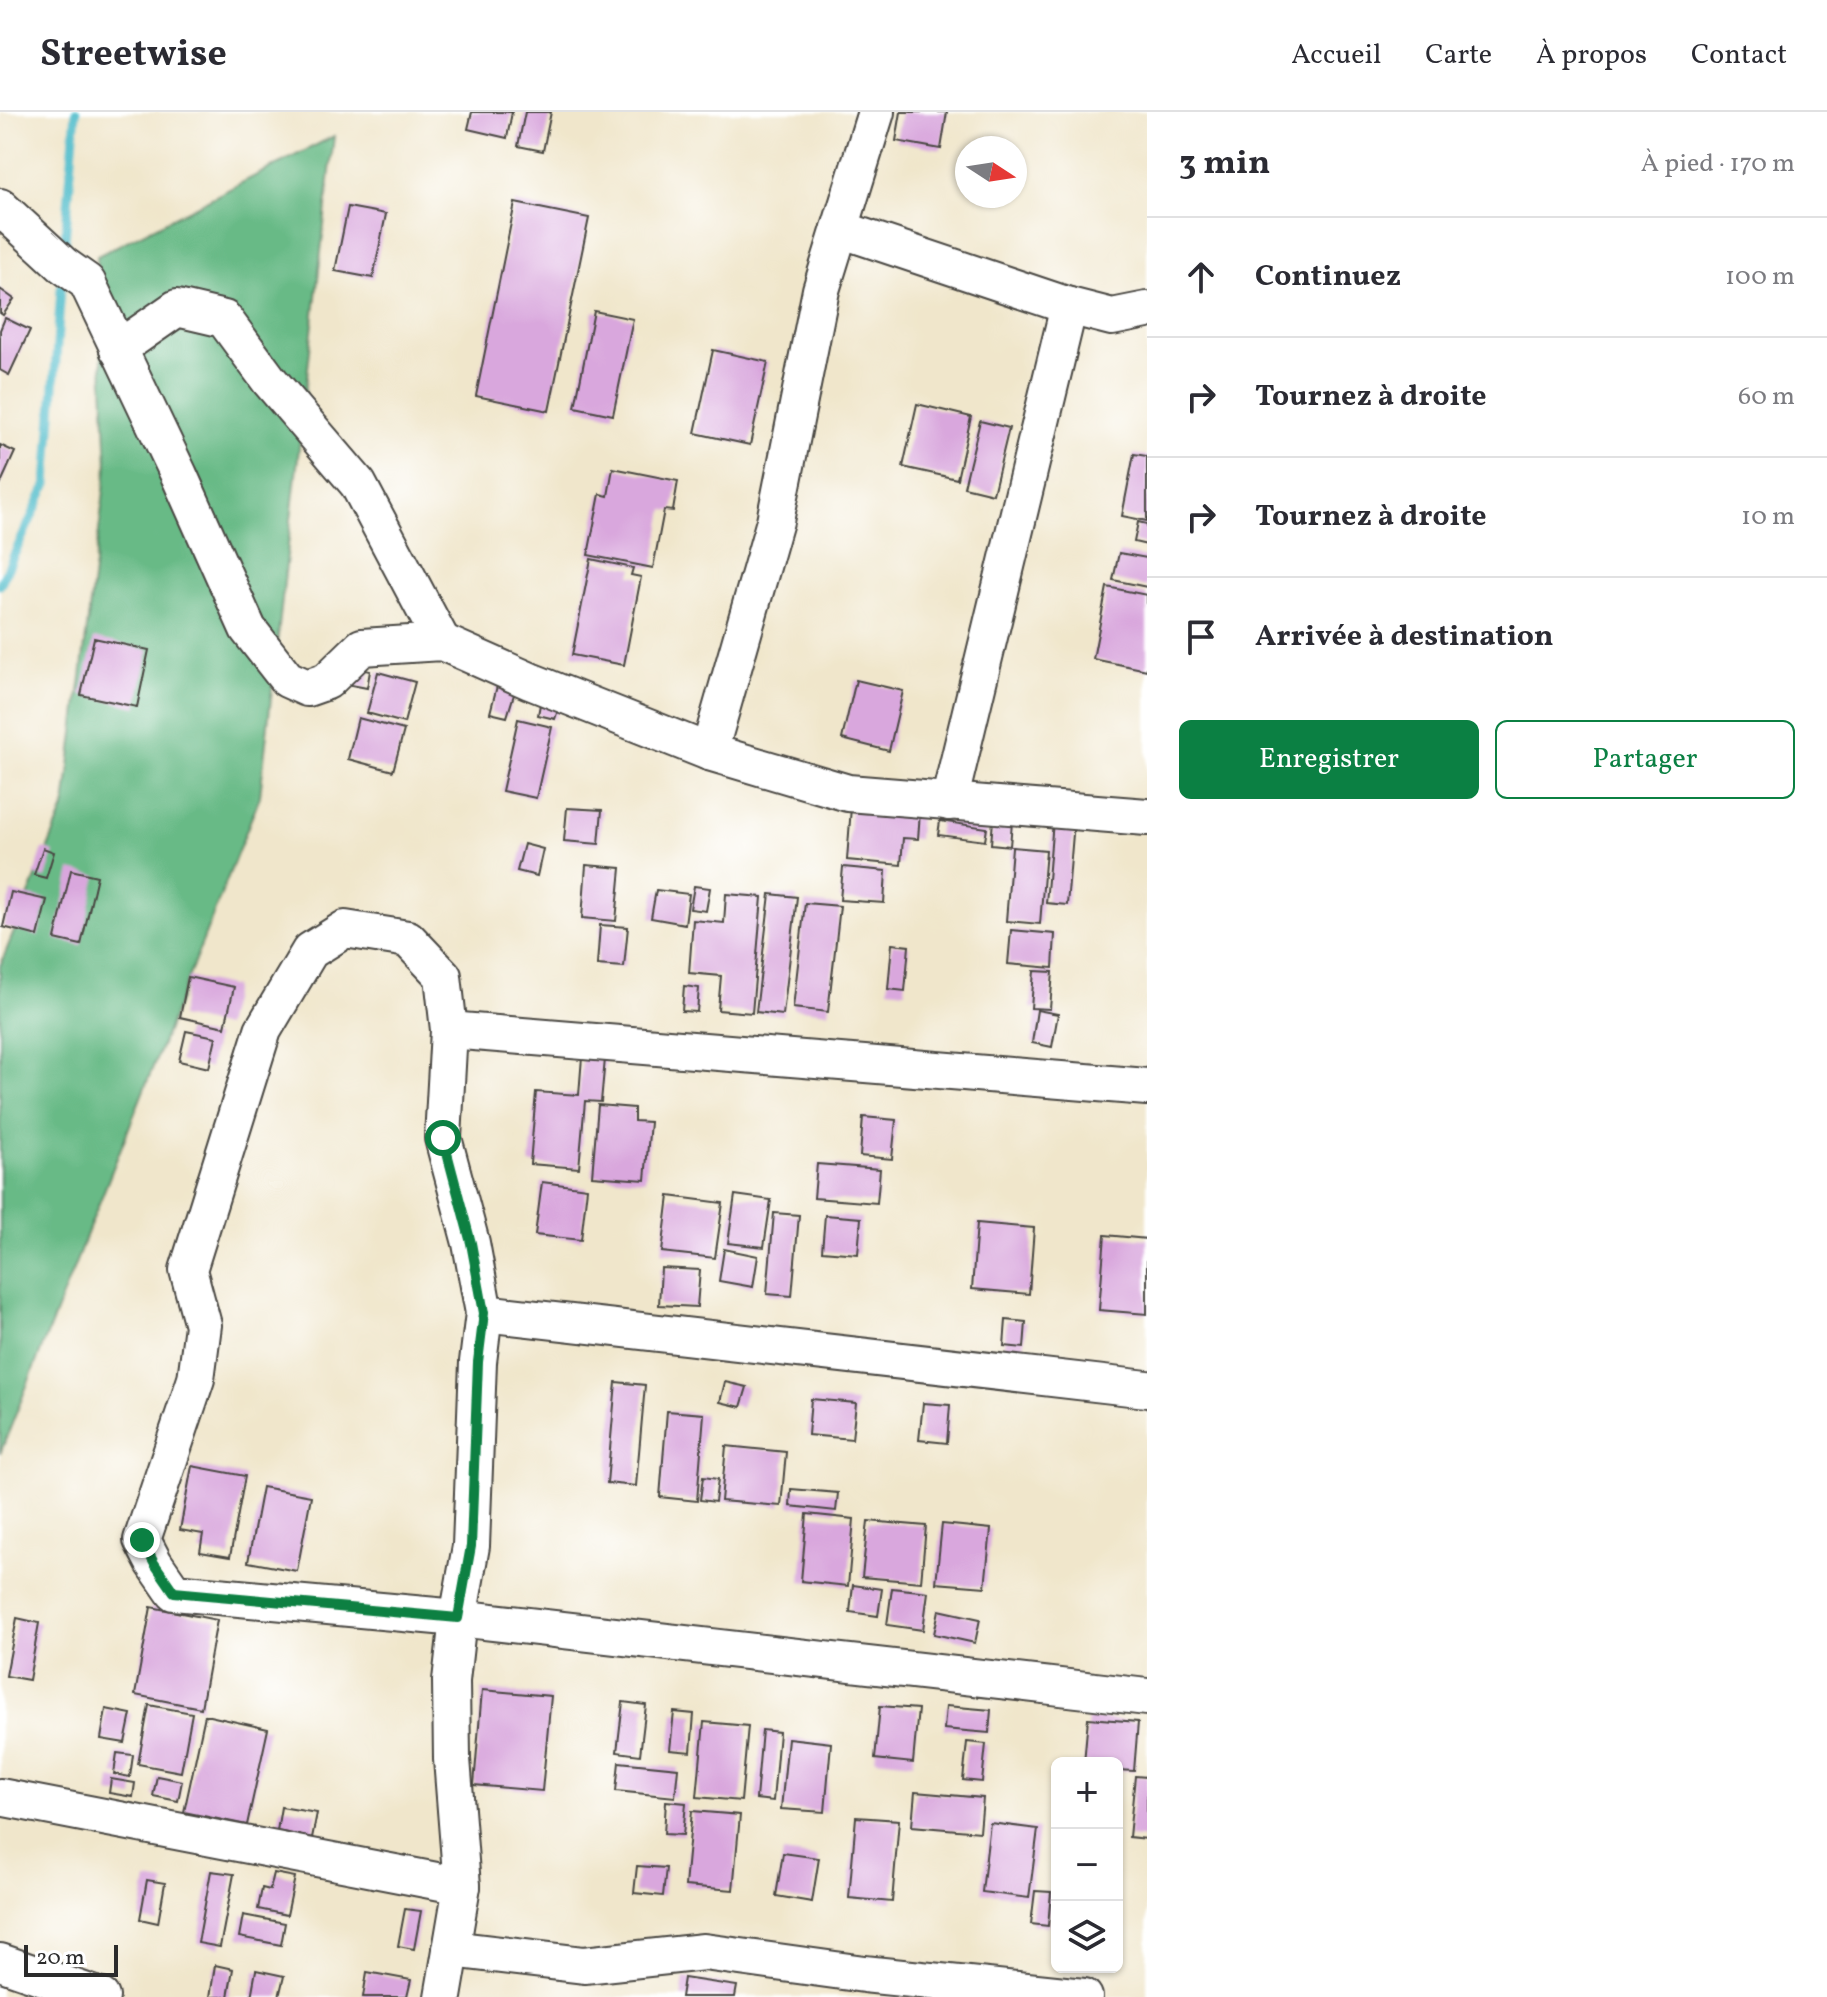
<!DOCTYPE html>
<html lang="fr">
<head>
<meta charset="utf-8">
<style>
  body { margin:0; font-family:Vollkorn,serif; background:#f7f7f7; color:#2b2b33 }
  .controls { position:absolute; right:24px; bottom:24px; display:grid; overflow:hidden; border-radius:12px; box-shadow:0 2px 6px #0004 }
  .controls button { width:72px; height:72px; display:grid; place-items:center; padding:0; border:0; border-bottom:2px solid #e1e1e2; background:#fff; color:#2b2b33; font:40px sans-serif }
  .compass { position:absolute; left:955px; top:24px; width:72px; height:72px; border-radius:50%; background:#fff; box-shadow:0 2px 6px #0004; rotate:102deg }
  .scale { position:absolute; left:24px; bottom:20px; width:94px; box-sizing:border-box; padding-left:8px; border:4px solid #2b2b2b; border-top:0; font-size:22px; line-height:28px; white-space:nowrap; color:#2b2b2b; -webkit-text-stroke:6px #fff; paint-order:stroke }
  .stop { position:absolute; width:24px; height:24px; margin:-18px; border:6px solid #0b8043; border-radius:50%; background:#fff }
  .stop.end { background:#0b8043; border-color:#fff; box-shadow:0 2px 8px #0008 }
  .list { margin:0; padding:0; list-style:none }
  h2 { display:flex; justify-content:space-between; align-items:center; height:104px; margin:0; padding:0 32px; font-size:34px }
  h2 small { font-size:26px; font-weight:400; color:#7c7c81 }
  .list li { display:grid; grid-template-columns:52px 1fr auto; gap:24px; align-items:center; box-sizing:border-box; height:120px; padding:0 32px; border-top:2px solid #e1e1e2 }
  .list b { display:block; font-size:30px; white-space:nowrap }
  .list em { font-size:26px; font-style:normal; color:#7c7c81 }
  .actions { display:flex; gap:16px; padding:24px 32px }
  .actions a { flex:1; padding:18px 0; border:2px solid #0b8043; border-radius:12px; text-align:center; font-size:28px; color:#0b8043 }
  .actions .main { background:#0b8043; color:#fff }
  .icon { flex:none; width:44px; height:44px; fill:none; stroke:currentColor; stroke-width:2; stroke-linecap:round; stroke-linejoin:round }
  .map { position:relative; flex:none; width:1147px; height:1885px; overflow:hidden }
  header { display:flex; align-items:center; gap:48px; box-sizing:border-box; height:112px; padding:0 40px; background:#fff; border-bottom:2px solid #e1e1e2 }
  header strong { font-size:38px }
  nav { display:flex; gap:44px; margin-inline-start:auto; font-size:28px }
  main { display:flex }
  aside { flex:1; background:#fff }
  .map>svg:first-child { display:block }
  .forest { fill:#68ba86; stroke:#4a7258; stroke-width:2 }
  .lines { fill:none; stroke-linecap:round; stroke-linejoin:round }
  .stream { stroke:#4fbcca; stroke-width:9 }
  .building { fill:#d9a7dd }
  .minor-casing { stroke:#494743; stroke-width:40 }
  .minor { stroke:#fff; stroke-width:36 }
  .route { stroke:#0b8043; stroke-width:10 }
</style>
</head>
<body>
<header>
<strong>Streetwise</strong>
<nav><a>Accueil</a><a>Carte</a><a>À propos</a><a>Contact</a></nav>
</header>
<main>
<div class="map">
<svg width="1147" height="1885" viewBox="0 0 1147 1885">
  <rect width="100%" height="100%" fill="#fff"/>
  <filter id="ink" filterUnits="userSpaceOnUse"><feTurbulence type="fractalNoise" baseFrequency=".0125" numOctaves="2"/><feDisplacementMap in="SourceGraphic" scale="16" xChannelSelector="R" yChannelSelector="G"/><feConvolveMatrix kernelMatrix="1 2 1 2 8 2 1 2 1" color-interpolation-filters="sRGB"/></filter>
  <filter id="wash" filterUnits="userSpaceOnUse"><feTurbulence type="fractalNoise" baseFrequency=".006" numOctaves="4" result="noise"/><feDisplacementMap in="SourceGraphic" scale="32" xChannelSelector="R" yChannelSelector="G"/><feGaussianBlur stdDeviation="1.8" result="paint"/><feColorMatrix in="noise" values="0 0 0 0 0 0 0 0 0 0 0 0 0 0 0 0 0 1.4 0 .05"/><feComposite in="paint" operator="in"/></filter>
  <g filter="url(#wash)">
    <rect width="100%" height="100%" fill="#f0e6cb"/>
    <!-- forest -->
    <path class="forest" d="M334,24L260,684L0,1342V854L65,694L107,354L97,144Z"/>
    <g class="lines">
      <!-- stream -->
      <g class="stream">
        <path d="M64,140L76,0"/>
        <path d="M0,473L47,372L62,163"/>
      </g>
    </g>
    <g id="blocks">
      <!-- building -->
      <g class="building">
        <path d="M472,0H512L507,26L468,17Z"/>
        <path d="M525,0H551L543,39L518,34Z"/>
        <path d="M901,0H947L941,37L896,29Z"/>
        <path d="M515,91L589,106L549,299L476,284Z"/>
        <path d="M348,95L386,102L373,166L335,159Z"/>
        <path d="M0,177L14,187L3,203L0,201Z"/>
        <path d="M594,199L633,207L613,303L575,295Z"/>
        <path d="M5,206L30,218L9,263L0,258V218Z"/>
        <path d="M713,238L768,250L750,333L695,321Z"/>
        <path d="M917,292L971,305L957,367L903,355Z"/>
        <path d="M980,309L1009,316L993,382L964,375Z"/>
        <path d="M0,333L15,340L0,373Z"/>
        <path d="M1134,342L1147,344V409L1122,404Z"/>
        <path d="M613,356L678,369L673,399L664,398L653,456L588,443L600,382L608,384Z"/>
        <path d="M1138,410L1147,412V433L1134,430Z"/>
        <path d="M1119,441L1147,446V475L1113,468Z"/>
        <path d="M591,447L633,456L631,463L641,465L624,553L572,543Z"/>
        <path d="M1107,475L1147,483V558L1093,547Z"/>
        <path d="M94,526L149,538L137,595L81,583Z"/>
        <path d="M350,555L370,559L367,576L346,572Z"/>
        <path d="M378,560L415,570L404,611L367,601Z"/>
        <path d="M856,568L903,579L889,639L842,627Z"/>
        <path d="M497,574L515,579L507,605L490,601Z"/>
        <path d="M541,587L560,592L555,607L538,603Z"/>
        <path d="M358,606L404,618L393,659L348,647Z"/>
        <path d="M518,607L552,615L536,686L502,679Z"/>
        <path d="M851,695L920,700L918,727L903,726L901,753L847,748Z"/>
        <path d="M567,696L602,698L599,732L564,729Z"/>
        <path d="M994,696L1013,698L1010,734L991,732Z"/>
        <path d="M940,709L987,716L985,729L938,723Z"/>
        <path d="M1053,709L1074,710L1067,793L1046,791Z"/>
        <path d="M524,732L543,737L537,764L517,759Z"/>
        <path d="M1012,735L1046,738L1040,812L1006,809Z"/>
        <path d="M43,736L54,740L46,766L34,763Z"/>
        <path d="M586,753L621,756L616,809L582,806Z"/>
        <path d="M843,755L886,759L884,791L840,788Z"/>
        <path d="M71,758L97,764L81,833L55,827Z"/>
        <path d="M694,774L710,776L706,799L690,797Z"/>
        <path d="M656,778L689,782L685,812L651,806Z"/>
        <path d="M11,780L47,788L38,824L3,815Z"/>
        <path d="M726,782L762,785L752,901L718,898L721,864L689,861L693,808L724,811Z"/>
        <path d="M770,782L797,785L783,903L756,900Z"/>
        <path d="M805,791L840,794L828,900L793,896Z"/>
        <path d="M600,813L628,815L624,855L597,853Z"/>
        <path d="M1011,818L1055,822L1053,856L1008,852Z"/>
        <path d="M892,832L909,834L905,879L888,877Z"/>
        <path d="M1034,859L1053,860L1050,897L1031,896Z"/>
        <path d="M188,865L234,875L225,915L180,905Z"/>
        <path d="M684,874L699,876L697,900L682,899Z"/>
        <path d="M1037,898L1058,902L1052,935L1032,931Z"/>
        <path d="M186,919L216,925L209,956L179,949Z"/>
        <path d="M582,945L605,947L601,990L585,989L579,1056L530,1052L536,980L579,983Z"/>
        <path d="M598,993L634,996V1009L650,1010L645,1068L592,1064Z"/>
        <path d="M863,1005L896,1008L892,1047L860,1044Z"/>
        <path d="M817,1052L880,1057L877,1091L814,1086Z"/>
        <path d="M542,1070L587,1076L581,1128L535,1123Z"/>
        <path d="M735,1083L771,1088L764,1135L728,1131Z"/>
        <path d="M669,1084L723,1091L715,1146L662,1140Z"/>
        <path d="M774,1101L799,1103L792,1184L767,1182Z"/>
        <path d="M825,1103L861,1106L858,1142L822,1139Z"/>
        <path d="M977,1111L1034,1116L1029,1182L972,1177Z"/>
        <path d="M1105,1123L1147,1127V1202L1099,1198Z"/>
        <path d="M724,1137L758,1144L753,1175L719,1169Z"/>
        <path d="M661,1156L700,1158L697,1195L659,1193Z"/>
        <path d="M1006,1208L1026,1210L1024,1236L1004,1234Z"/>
        <path d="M616,1270L645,1273L636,1374L607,1371Z"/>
        <path d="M725,1270L747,1275L741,1295L720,1290Z"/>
        <path d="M811,1287L856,1291L852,1327L808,1323Z"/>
        <path d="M923,1291L950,1293L947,1331L919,1328Z"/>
        <path d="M667,1299L704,1302L697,1389L660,1385Z"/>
        <path d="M726,1334L786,1340L781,1394L721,1389Z"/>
        <path d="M192,1354L245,1364L230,1445L200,1440L203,1422L180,1418Z"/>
        <path d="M703,1365L718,1367L715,1390L700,1388Z"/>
        <path d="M262,1375L311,1384L297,1459L248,1450Z"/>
        <path d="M791,1377L838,1381L836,1399L790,1394Z"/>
        <path d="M807,1402L854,1407L848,1474L801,1469Z"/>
        <path d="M868,1409L926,1414L921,1470L862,1465Z"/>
        <path d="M942,1412L991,1417L985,1475L936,1471Z"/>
        <path d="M853,1473L882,1477L878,1504L850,1500Z"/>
        <path d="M892,1476L928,1480L923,1518L887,1513Z"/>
        <path d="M151,1495L217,1508L201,1596L135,1583Z"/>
        <path d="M939,1498L980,1507L975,1531L934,1522Z"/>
        <path d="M17,1506L39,1511L29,1568L6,1564Z"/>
        <path d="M482,1578L551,1584L542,1679L474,1673Z"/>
        <path d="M623,1590L646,1593L640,1643L617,1640Z"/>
        <path d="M149,1593L192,1601L181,1660L138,1652Z"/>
        <path d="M880,1594L918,1597L913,1651L875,1647Z"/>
        <path d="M946,1594L991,1598L989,1621L944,1617Z"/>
        <path d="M106,1597L131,1602L125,1631L101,1627Z"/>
        <path d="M674,1600L694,1602L691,1640L670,1638Z"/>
        <path d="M205,1603L268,1617L247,1713L184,1700Z"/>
        <path d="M1088,1606L1138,1610L1134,1659L1117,1658V1651H1084Z"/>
        <path d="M704,1610L748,1614L741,1689L697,1685Z"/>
        <path d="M762,1618L779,1620L773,1689L756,1687Z"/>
        <path d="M788,1626L831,1631L825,1700L781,1697Z"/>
        <path d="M967,1630L986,1632L982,1670L963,1668Z"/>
        <path d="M117,1641L133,1643L130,1665L114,1662Z"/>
        <path d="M619,1650L678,1656L675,1685L616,1679Z"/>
        <path d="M157,1664L182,1669L178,1689L153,1684Z"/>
        <path d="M1135,1664L1147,1665V1727L1129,1725Z"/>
        <path d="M111,1667L135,1671L133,1685L109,1681Z"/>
        <path d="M915,1680L983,1686L980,1720L912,1714Z"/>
        <path d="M666,1689L686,1691L683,1723L664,1722Z"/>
        <path d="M281,1695L317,1701L312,1726L277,1719Z"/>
        <path d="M692,1699L740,1703L733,1778L685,1774Z"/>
        <path d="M856,1705L899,1708L892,1790L849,1786Z"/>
        <path d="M990,1711L1038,1717L1029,1786L982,1780Z"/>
        <path d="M783,1741L819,1746L812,1790L776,1784Z"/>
        <path d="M637,1754L666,1756L663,1784L634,1781Z"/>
        <path d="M211,1759L234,1762L220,1835L198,1831Z"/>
        <path d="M274,1761L295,1765L287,1803L258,1797L262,1776L270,1778Z"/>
        <path d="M147,1768L165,1771L158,1811L140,1807Z"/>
        <path d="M1035,1779L1051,1780L1048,1814L1031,1812Z"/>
        <path d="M405,1797L421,1799L414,1837L398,1834Z"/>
        <path d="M243,1803L285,1811L281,1833L239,1825Z"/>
        <path d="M215,1853L233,1857L228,1885H210Z"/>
        <path d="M256,1858L284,1864L279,1885H251Z"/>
        <path d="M367,1860L411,1868L407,1885H363Z"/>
        <path d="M684,1866L737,1874L735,1885H681Z"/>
      </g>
    </g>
  </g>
  <g filter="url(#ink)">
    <use href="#blocks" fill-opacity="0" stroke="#494743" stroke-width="2"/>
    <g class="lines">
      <defs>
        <g id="minor">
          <path d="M0,95L63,153L87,170L179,363L248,517L287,567L307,576L327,569L362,535L442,530L530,569L709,640L848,681L1147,705"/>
          <path d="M840,117L1069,194L1112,205L1147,198"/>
          <path d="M118,237L177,196L224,207L269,268L358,372L442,530"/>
          <path d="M709,640L775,409L821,178L876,0"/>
          <path d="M949,690L1069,194"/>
          <path d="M449,918L1147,975"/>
          <path d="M1147,1277L484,1201L471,1131L443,1026L449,918L443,864L408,827L345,817L310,839L263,918L188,1158L203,1213L196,1267L142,1428L154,1451L174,1480L458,1506L1147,1585"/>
          <path d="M0,1685L462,1774"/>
          <path d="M451,1837L584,1853L704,1840L864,1862L1084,1885"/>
          <path d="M0,1850L101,1885"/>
          <path d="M443,1885L462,1774L452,1647L451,1569L458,1506L471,1434L478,1250L484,1201"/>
        </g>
      </defs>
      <!-- minor casing -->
      <use href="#minor" class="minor-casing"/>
      <!-- minor -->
      <use href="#minor" class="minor"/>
    </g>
  </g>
  <g class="lines" filter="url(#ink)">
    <!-- route -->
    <path class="route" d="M142,1428L154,1451L174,1480L458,1506L471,1434L478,1250L484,1201L471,1131L443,1026"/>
  </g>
</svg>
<div class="controls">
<button>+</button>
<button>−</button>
<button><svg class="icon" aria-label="layers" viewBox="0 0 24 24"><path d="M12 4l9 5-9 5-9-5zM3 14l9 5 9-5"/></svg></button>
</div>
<svg class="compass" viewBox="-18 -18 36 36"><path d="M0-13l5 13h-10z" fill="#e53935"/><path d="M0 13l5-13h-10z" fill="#7c7c81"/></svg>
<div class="scale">20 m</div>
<div class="stop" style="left:443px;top:1026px"></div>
<div class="stop end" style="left:142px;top:1428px"></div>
</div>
<aside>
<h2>3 min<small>À pied · 170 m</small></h2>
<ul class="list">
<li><svg class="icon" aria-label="ahead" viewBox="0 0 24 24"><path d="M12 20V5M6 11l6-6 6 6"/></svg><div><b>Continuez</b></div><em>100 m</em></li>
<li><svg class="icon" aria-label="right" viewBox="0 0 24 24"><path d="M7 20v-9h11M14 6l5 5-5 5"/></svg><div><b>Tournez à droite</b></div><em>60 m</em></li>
<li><svg class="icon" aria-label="right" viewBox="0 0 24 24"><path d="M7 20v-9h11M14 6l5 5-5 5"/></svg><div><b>Tournez à droite</b></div><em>10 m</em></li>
<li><svg class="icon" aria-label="arrive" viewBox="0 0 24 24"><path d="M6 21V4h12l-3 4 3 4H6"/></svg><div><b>Arrivée à destination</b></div></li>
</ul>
<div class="actions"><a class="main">Enregistrer</a><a>Partager</a></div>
</aside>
</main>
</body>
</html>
